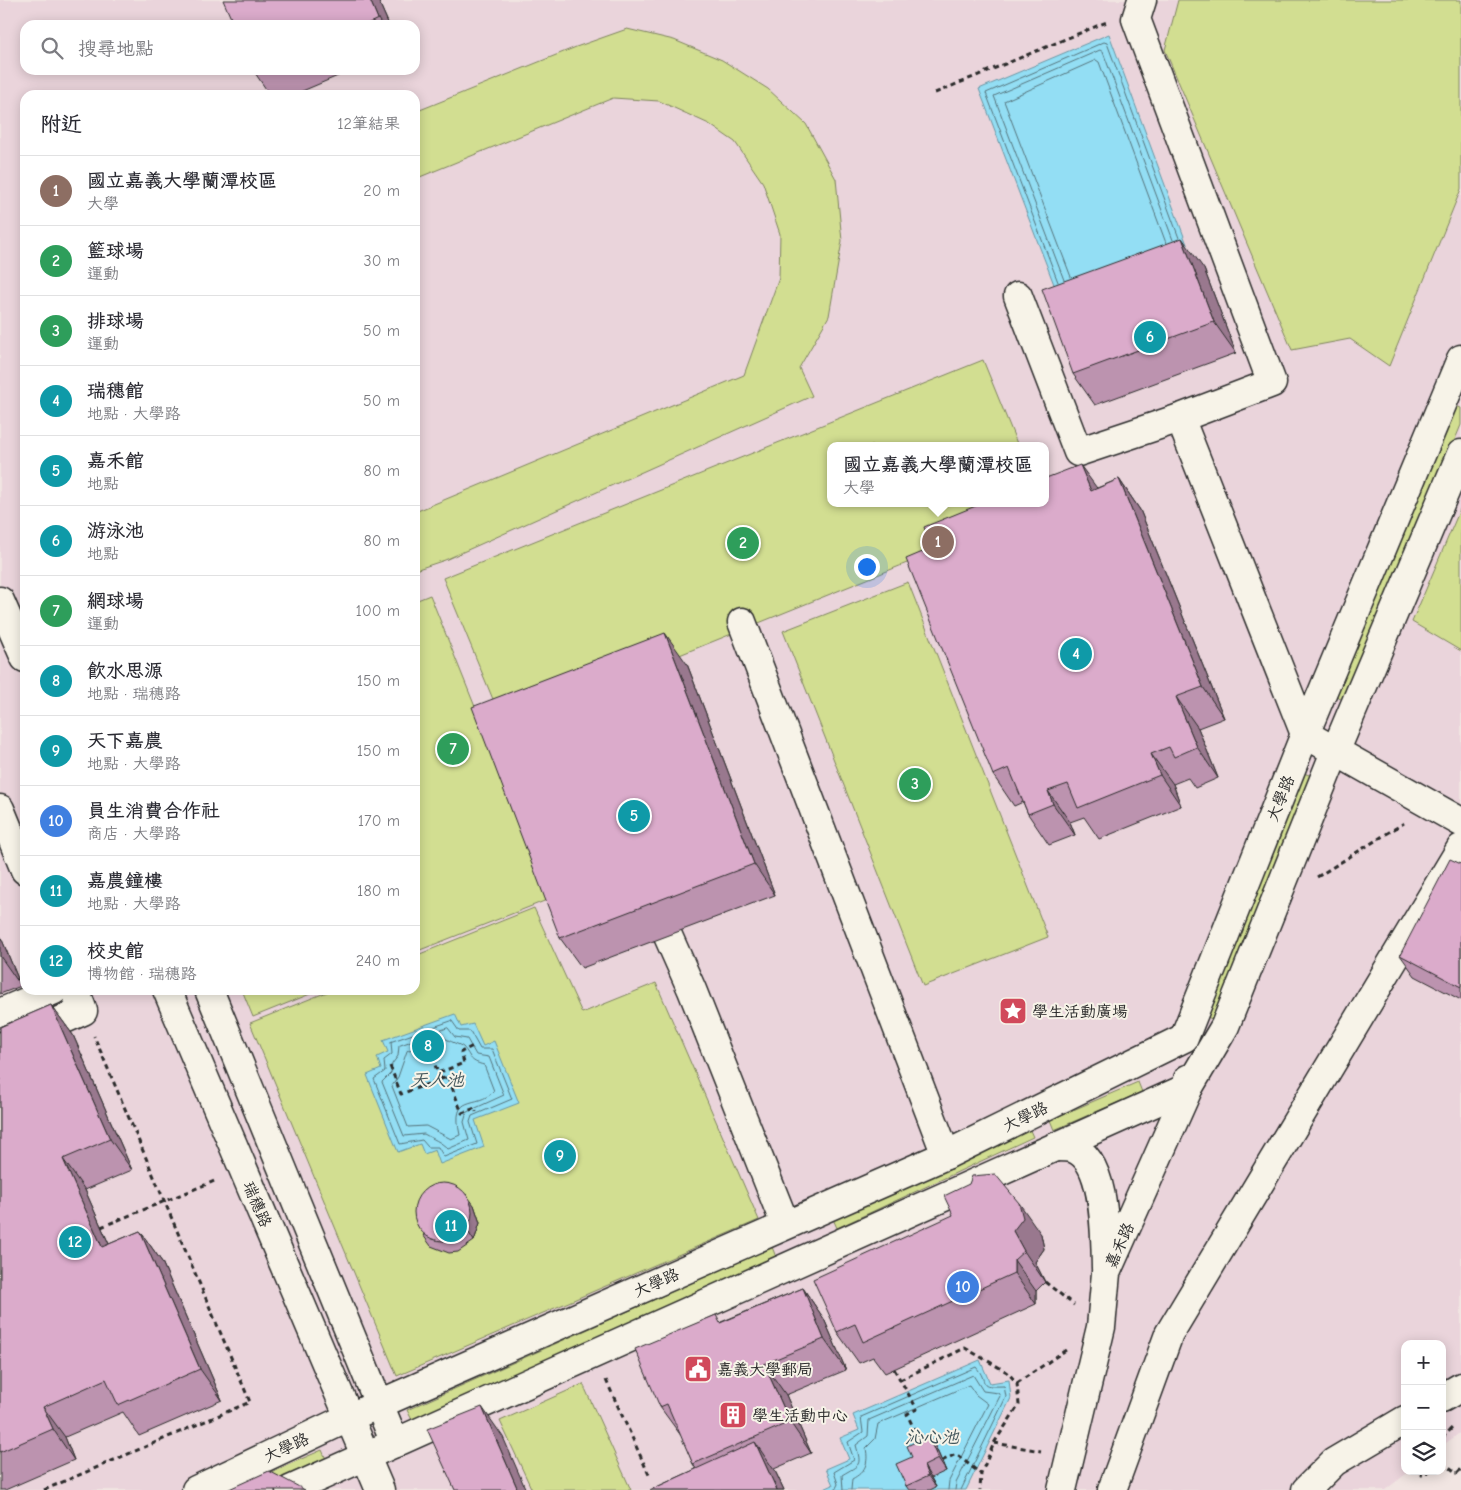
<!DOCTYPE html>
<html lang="zh-TW">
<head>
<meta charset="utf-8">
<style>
  body { margin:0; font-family:"Comic Neue","LXGW WenKai TC",sans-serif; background:#f7f7f7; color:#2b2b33 }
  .controls { position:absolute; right:15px; bottom:15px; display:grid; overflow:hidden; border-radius:10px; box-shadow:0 2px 12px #0003 }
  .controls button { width:45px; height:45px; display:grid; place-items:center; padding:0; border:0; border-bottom:1px solid #e1e1e2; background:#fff; color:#2b2b33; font:25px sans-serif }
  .you { position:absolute; left:866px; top:566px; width:18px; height:18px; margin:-12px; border:4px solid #fff; border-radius:50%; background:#1a73e8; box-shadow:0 0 0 8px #1a73e833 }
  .badge { display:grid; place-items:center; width:32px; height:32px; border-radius:50%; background:#d1495b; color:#fff; font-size:16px; font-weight:700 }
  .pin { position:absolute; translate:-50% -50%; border:2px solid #fff; box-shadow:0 1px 5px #0006 }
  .popup { position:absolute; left:827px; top:442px; width:222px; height:65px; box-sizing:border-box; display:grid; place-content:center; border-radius:10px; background:#fff; filter:drop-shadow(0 1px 4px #0005); font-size:16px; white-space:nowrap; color:#7c7c81 }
  .popup b { font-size:19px; color:#2b2b33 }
  .popup::after { content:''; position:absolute; left:50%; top:100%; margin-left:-10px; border:10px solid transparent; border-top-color:#fff }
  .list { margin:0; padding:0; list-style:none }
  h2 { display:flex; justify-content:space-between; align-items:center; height:65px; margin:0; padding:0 20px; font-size:21px }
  h2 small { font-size:16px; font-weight:400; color:#7c7c81 }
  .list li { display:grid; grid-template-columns:32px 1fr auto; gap:15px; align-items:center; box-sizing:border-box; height:70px; padding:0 20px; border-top:1px solid #e1e1e2 }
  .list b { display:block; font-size:19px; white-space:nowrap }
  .list p { margin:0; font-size:16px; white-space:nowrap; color:#7c7c81 }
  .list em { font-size:16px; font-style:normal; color:#7c7c81 }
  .icon { flex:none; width:28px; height:28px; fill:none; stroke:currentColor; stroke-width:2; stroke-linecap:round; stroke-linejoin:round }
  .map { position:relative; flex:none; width:1461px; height:1490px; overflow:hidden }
  .search { position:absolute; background:#fff; box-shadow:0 2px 12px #0003; left:20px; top:20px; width:400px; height:55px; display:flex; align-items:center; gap:12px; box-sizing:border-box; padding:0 18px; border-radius:15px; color:#7c7c81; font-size:19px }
  .panel { position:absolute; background:#fff; box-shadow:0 2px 12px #0003; left:20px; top:90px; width:400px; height:905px; border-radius:15px }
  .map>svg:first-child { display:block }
  .built { fill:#ead4db; fill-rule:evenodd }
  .green { fill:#d2de91; stroke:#7e845e }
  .water { fill:#93def4; stroke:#6996a4 }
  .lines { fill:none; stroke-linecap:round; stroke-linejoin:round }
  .shore { stroke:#55737b; stroke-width:1 }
  .minor-casing { stroke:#2b2b2b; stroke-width:31 }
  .path { stroke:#2b2b2b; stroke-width:3; stroke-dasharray:5 4; stroke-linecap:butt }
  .minor { stroke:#f7f3e8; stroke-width:28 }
  .wall { fill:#bc93af; stroke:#2b2b2b }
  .shaded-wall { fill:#99788e; stroke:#2b2b2b }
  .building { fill:#dbabcb; stroke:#2b2b2b }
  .labels { text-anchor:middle; stroke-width:4; stroke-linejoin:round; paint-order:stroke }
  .street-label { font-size:16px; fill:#2b2b2b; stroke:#f7f3e8 }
  .poi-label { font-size:16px; fill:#2b2b2b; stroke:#f7f3e8; text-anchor:start }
  .water-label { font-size:18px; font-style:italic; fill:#45585d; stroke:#f7f3e8 }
</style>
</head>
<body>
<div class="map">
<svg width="1461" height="1490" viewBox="0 0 1461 1490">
  <rect width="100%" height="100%" fill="#f1e5e2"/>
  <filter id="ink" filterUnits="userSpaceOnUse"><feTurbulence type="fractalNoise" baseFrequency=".02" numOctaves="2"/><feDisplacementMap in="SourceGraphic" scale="10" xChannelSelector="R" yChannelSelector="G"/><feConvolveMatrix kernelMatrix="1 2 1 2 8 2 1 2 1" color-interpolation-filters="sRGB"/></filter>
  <g filter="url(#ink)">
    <!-- built -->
    <path class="built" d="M0,0H1461V1432L1442,1446V1344H1405V1471H1410L1385,1490H0ZM25,25H415V70H25ZM25,95H415V990H25ZM830,446H1046V503H830Z"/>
    <!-- green -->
    <g class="green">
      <path d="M1178,0H1461V189L1389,366L1350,339L1292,350L1165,50Z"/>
      <path d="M627,29L674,40L722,60L768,89L806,124L836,179L842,241L829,316L799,368L812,396L445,560L415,570V512L744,375L779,278L780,234L763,183L735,142L709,124L659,101L613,98L415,179V112L576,47Z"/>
      <path d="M983,360L1018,446H830V503H1042L1043,508L504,726L443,578Z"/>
      <path d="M1456,406L1461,408V425L1347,701L1336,696Z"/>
      <path d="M1461,507V651L1412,622Z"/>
      <path d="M908,582L1048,937L923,986L783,631Z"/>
      <path d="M430,595L552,898L415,952V601Z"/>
      <path d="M1304,773L1314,777L1214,1020L1205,1016Z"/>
      <path d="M534,908L582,1013L656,983L759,1220L397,1376L250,1023L332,990H415V956Z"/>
      <path d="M242,990H320L253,1017Z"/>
      <path d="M1138,1082L1142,1092L1054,1130L1050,1120Z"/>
      <path d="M1029,1128L1033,1137L837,1228L833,1219Z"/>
      <path d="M772,1247L776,1257L412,1420L407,1410Z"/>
      <path d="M583,1384L631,1490H532L500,1421Z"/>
      <path d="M322,1450L326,1459L255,1490H230Z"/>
    </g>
    <!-- water -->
    <g class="water">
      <path d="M1109,34L1195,266L1065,313L979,89Z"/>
      <path d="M455,1014L461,1027L473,1024L483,1046L494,1041L519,1103L475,1120L484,1147L440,1164L435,1150L424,1154L420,1144L398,1152L367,1075L381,1069L377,1057L388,1052L383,1040Z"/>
      <path d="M980,1360L990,1383L1009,1380L1011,1398L966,1490H822L833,1485L826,1469L849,1459L840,1438L859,1430L853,1415Z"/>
    </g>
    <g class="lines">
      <!-- shore -->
      <g class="shore">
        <path d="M1071,277L1004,101L1096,60L1099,62L1166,243"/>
        <path d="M1064,280L994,96L1100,50L1103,52L1173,240"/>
        <path d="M1058,282L986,93L1104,42L1107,43L1179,238"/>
        <path d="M452,1021L459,1031H470L480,1049H492L512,1099L472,1116L470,1122L477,1144L444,1157L438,1147H428L422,1140L400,1144L374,1079L385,1071L384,1060L392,1054L391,1042Z"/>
        <path d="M448,1028L455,1037L467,1039L476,1055L489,1057L504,1095L467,1112L464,1122L469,1140L448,1149C440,1141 433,1139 424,1134L404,1136L382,1082L391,1073L392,1064L398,1056L399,1046Z"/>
        <path d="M445,1038C450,1042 459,1044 463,1047C472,1057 468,1061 484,1065L494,1091C477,1110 450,1091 460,1135L451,1139L426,1126L408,1127L392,1086L398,1077L407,1051Z"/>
        <path d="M835,1490L838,1484L834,1472L854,1460L848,1442L863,1432L861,1417L976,1367C990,1383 975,1387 1004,1386L1006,1397L961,1490"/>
        <path d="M843,1490L842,1475C860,1464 862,1467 856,1445L868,1436L869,1420L973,1375L983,1391L998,1393L1000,1396L956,1483L955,1490"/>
        <path d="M851,1490L852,1479C865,1472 869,1464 866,1448L875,1439L878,1424L969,1385L976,1395L988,1404L949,1481L948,1490"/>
      </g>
      <defs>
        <g id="minor">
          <path d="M1142,0L1136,19L1272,383L1180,418"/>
          <path d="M1018,296L1078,452L1180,418L1305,734L1461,822"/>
          <path d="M0,601L25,658"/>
          <path d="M742,622L946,1155"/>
          <path d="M0,809L25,870"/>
          <path d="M668,936L692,990L785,1224"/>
          <path d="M167,990L380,1490"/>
          <path d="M209,990L395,1443"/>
          <path d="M0,1013L54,990"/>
          <path d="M0,1047L83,1011L75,990"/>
          <path d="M1056,1147C1061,1147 1067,1147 1072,1148C1107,1159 1105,1238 1106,1268"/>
          <path d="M1442,1398L1461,1387"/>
          <path d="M196,1490L350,1417L946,1155L1184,1038L1305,734L1461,359"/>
          <path d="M290,1490L1189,1087L1225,1026L1335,752L1461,454"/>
          <path d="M1062,1490L1101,1327L1106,1273L1189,1087L1188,1079"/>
          <path d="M1112,1490L1169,1334L1461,848"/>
          <path d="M1306,1490L1334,1462L1405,1420"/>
        </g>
      </defs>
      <!-- minor casing -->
      <use href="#minor" class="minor-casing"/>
      <!-- path -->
      <g class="path">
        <path d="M935,93L1109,21"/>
        <path d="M1317,877L1404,823"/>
        <path d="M432,1057L438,1073"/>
        <path d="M390,1066L401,1094L441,1079L438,1073L464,1063L461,1052L475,1045"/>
        <path d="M441,1079L448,1077L462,1113L475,1108L476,1112"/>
        <path d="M101,1227L217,1180"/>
        <path d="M1045,1282L1074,1305"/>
        <path d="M894,1369L917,1409L907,1414L921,1444"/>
        <path d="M606,1380L650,1477"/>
        <path d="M900,1380L965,1348L1007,1372L1017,1383L1019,1405L994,1443L981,1474L980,1490"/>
        <path d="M1017,1383L1066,1350"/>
        <path d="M1442,1438L1454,1426"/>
        <path d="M994,1443L1041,1451"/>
        <path d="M942,1461L956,1454L981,1474"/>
        <path d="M1442,1465L1445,1464L1457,1473L1461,1469"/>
        <path d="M1420,1471L1422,1475L1430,1471"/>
        <path d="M44,1490L250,1402L94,1036"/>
      </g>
      <!-- minor -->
      <use href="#minor" class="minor"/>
    </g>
    <!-- wall -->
    <g class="wall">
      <path d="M378,0L389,25H234Z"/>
      <path d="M253,70H352L293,95H270Z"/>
      <path d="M1204,269L1236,353L1095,405L1073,374Z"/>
      <path d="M1119,479L1140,510L1224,718L1198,728L1218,778L1195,788L1188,778L1173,784L1181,806L1099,839L1084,817L1070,822L1075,835L1049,845L1028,814L1023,802L1014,806L993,775L1097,488Z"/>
      <path d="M687,664L775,895L582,968L560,938Z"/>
      <path d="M1461,864V1000L1415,976L1400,955Z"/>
      <path d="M0,935L21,986L0,994Z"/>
      <path d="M51,1005L73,1035L132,1170L85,1190L109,1244L140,1231L162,1262L222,1400L139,1436L123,1412L65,1437L74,1460L5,1490H0V1027Z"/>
      <path d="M969,1184L1041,1234L1044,1249L1035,1262L1045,1282L1036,1291V1304L885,1373L873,1357L859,1363L837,1332L953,1215Z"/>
      <path d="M474,1205L480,1223L474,1241L458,1252L449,1253L431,1246L423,1235Z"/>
      <path d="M803,1288L824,1319L846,1370L786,1395L811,1453L774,1469L776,1473L784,1490H650L696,1469L693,1464L682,1437L660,1407L721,1322Z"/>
      <path d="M928,1436L936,1448L946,1471L931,1478L936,1487L930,1490H909L906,1486L912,1457Z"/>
    </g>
    <!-- shaded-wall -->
    <g class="shaded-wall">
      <path d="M370,0H378L389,25H382L378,19Z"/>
      <path d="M1182,238L1204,269L1236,353L1214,322Z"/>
      <path d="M1080,465L1102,495L1091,491Z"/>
      <path d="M1119,479L1140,510L1224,718L1203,687Z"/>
      <path d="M665,633L687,664L775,895L754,864Z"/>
      <path d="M1176,697L1198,728L1218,778L1197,747Z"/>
      <path d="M1151,754L1173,784L1181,806L1160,775Z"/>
      <path d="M1048,791L1070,822L1075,835L1053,804Z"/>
      <path d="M0,935L21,986L0,956Z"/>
      <path d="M51,1005L73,1035L132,1170L110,1139Z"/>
      <path d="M63,1159L85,1190L124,1278L102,1247Z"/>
      <path d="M466,1194L474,1205L480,1223L474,1241L467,1230Z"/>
      <path d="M1019,1203L1041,1234L1044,1249L1035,1262L1045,1282L1024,1251L1013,1231Z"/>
      <path d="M140,1231L162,1262L222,1400L200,1369Z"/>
      <path d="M1014,1260L1036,1291V1304L1014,1273Z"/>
      <path d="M803,1288L824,1319L846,1370L824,1339Z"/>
      <path d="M764,1364L786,1395L811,1453L790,1422Z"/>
      <path d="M43,1407L65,1437L74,1460L53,1429Z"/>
      <path d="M482,1407L503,1437L526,1490H518Z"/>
      <path d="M928,1436L936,1448L946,1471L938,1459Z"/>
      <path d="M755,1442L776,1473L784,1490H777Z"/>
      <path d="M924,1466L931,1478L936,1487L928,1476Z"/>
    </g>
    <!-- building -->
    <g class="building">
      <path d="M223,0H370L378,19L365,25H234Z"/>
      <path d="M1182,238L1214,322L1073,374L1042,289Z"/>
      <path d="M1080,465L1091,491L1119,479L1203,687L1176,697L1197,747L1174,757L1169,747L1151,754L1160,775L1078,808L1068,784L1048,791L1053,804L1028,814L1009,768L993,775L906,559L932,548L924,527L983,503H1046V478Z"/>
      <path d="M665,633L754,864L560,938L472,707Z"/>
      <path d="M1450,859L1461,864V987L1400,955Z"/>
      <path d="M51,1005L110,1139L63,1159L102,1247L140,1231L200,1369L118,1405L106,1379L43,1407L53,1429L0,1452V1027Z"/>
      <path d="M995,1174L1019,1203L1023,1218L1013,1231L1024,1251L1014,1260V1273L863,1342L855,1324L837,1332L813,1279L953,1215L944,1196L969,1184L972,1176Z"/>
      <circle cx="443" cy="1212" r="29"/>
      <path d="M803,1288L824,1339L764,1364L790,1422L693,1464L667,1404L660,1407L635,1349L716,1315L720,1323Z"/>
      <path d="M482,1407L518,1490H455L427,1429Z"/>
      <path d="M928,1436L938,1459L924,1466L928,1476L906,1486L896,1464L912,1457L907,1446Z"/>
      <path d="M755,1442L777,1490H650Z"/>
      <path d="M269,1471L305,1490H227Z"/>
    </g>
  </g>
  <!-- icons -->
  <defs>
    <symbol id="sight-square" viewBox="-11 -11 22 22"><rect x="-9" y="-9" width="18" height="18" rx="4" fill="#d1495b" stroke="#f7f3e8"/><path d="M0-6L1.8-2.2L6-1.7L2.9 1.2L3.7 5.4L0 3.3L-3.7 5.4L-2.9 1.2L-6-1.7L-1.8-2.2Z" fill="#fff"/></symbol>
    <symbol id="civic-square" viewBox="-11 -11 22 22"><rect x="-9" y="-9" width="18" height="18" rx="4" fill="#d1495b" stroke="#f7f3e8"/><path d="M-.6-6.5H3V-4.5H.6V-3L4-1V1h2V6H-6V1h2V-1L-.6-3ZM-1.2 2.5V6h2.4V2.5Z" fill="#fff"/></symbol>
    <symbol id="building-square" viewBox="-11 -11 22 22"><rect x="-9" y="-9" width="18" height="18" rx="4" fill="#d1495b" stroke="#f7f3e8"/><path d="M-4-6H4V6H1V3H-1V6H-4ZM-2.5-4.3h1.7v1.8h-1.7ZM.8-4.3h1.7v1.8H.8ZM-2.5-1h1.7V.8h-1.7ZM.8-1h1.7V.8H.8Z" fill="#fff"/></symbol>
  </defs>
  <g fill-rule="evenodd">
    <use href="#sight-square" x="997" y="995" width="32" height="32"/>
    <use href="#civic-square" x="682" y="1353" width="32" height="32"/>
    <use href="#building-square" x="717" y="1399" width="32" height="32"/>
  </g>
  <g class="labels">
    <!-- street labels -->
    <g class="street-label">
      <text transform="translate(1280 798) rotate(-68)" y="6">大學路</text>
      <text transform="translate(1025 1116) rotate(-26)" y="6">大學路</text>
      <text transform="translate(258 1204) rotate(67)" y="6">瑞穗路</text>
      <text transform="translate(1119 1245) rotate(-66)" y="6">嘉禾路</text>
      <text transform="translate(656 1282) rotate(-24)" y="6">大學路</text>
      <text transform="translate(286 1447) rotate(-25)" y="6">大學路</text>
    </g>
    <!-- poi labels -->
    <g class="poi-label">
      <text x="1032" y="1017">學生活動廣場</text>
      <text x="717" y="1375">嘉義大學郵局</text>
      <text x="752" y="1421">學生活動中心</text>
    </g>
    <!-- water labels -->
    <g class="water-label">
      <text x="437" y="1086">天人池</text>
      <text x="932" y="1443">沁心池</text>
    </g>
  </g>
</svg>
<div class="controls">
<button>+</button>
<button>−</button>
<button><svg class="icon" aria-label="layers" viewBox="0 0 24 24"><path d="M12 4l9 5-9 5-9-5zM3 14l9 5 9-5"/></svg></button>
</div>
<div class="you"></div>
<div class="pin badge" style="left:938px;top:542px;background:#8d6e63">1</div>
<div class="popup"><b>國立嘉義大學蘭潭校區</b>大學</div>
<div class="pin badge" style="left:743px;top:543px;background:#2e9e5b">2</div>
<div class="pin badge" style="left:915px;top:784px;background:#2e9e5b">3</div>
<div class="pin badge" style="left:1076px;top:654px;background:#0f9aa8">4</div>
<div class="pin badge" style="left:634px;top:816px;background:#0f9aa8">5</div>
<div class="pin badge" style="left:1150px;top:337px;background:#0f9aa8">6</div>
<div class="pin badge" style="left:453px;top:749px;background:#2e9e5b">7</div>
<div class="pin badge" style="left:428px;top:1046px;background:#0f9aa8">8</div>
<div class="pin badge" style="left:560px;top:1156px;background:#0f9aa8">9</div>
<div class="pin badge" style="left:963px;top:1287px;background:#3f7fe0">10</div>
<div class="pin badge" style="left:451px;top:1226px;background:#0f9aa8">11</div>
<div class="pin badge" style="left:75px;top:1242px;background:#0f9aa8">12</div>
<div class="search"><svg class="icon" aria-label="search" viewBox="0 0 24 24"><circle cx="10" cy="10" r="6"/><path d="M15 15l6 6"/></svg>搜尋地點</div>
<section class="panel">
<h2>附近<small>12筆結果</small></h2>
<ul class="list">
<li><span class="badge" style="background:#8d6e63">1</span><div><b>國立嘉義大學蘭潭校區</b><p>大學</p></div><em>20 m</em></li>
<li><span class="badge" style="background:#2e9e5b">2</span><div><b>籃球場</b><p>運動</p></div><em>30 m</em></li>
<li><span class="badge" style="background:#2e9e5b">3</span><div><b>排球場</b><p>運動</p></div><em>50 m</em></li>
<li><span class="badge" style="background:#0f9aa8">4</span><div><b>瑞穗館</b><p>地點 · 大學路</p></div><em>50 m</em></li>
<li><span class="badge" style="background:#0f9aa8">5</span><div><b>嘉禾館</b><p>地點</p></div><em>80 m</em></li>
<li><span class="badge" style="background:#0f9aa8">6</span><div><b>游泳池</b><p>地點</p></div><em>80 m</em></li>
<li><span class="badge" style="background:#2e9e5b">7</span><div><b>網球場</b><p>運動</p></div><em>100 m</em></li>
<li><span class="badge" style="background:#0f9aa8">8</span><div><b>飲水思源</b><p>地點 · 瑞穗路</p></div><em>150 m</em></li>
<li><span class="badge" style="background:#0f9aa8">9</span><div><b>天下嘉農</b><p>地點 · 大學路</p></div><em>150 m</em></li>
<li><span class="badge" style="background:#3f7fe0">10</span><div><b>員生消費合作社</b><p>商店 · 大學路</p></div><em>170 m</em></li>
<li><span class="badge" style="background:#0f9aa8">11</span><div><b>嘉農鐘樓</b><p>地點 · 大學路</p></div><em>180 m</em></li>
<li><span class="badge" style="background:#0f9aa8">12</span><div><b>校史館</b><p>博物館 · 瑞穗路</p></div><em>240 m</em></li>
</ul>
</section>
</div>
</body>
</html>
